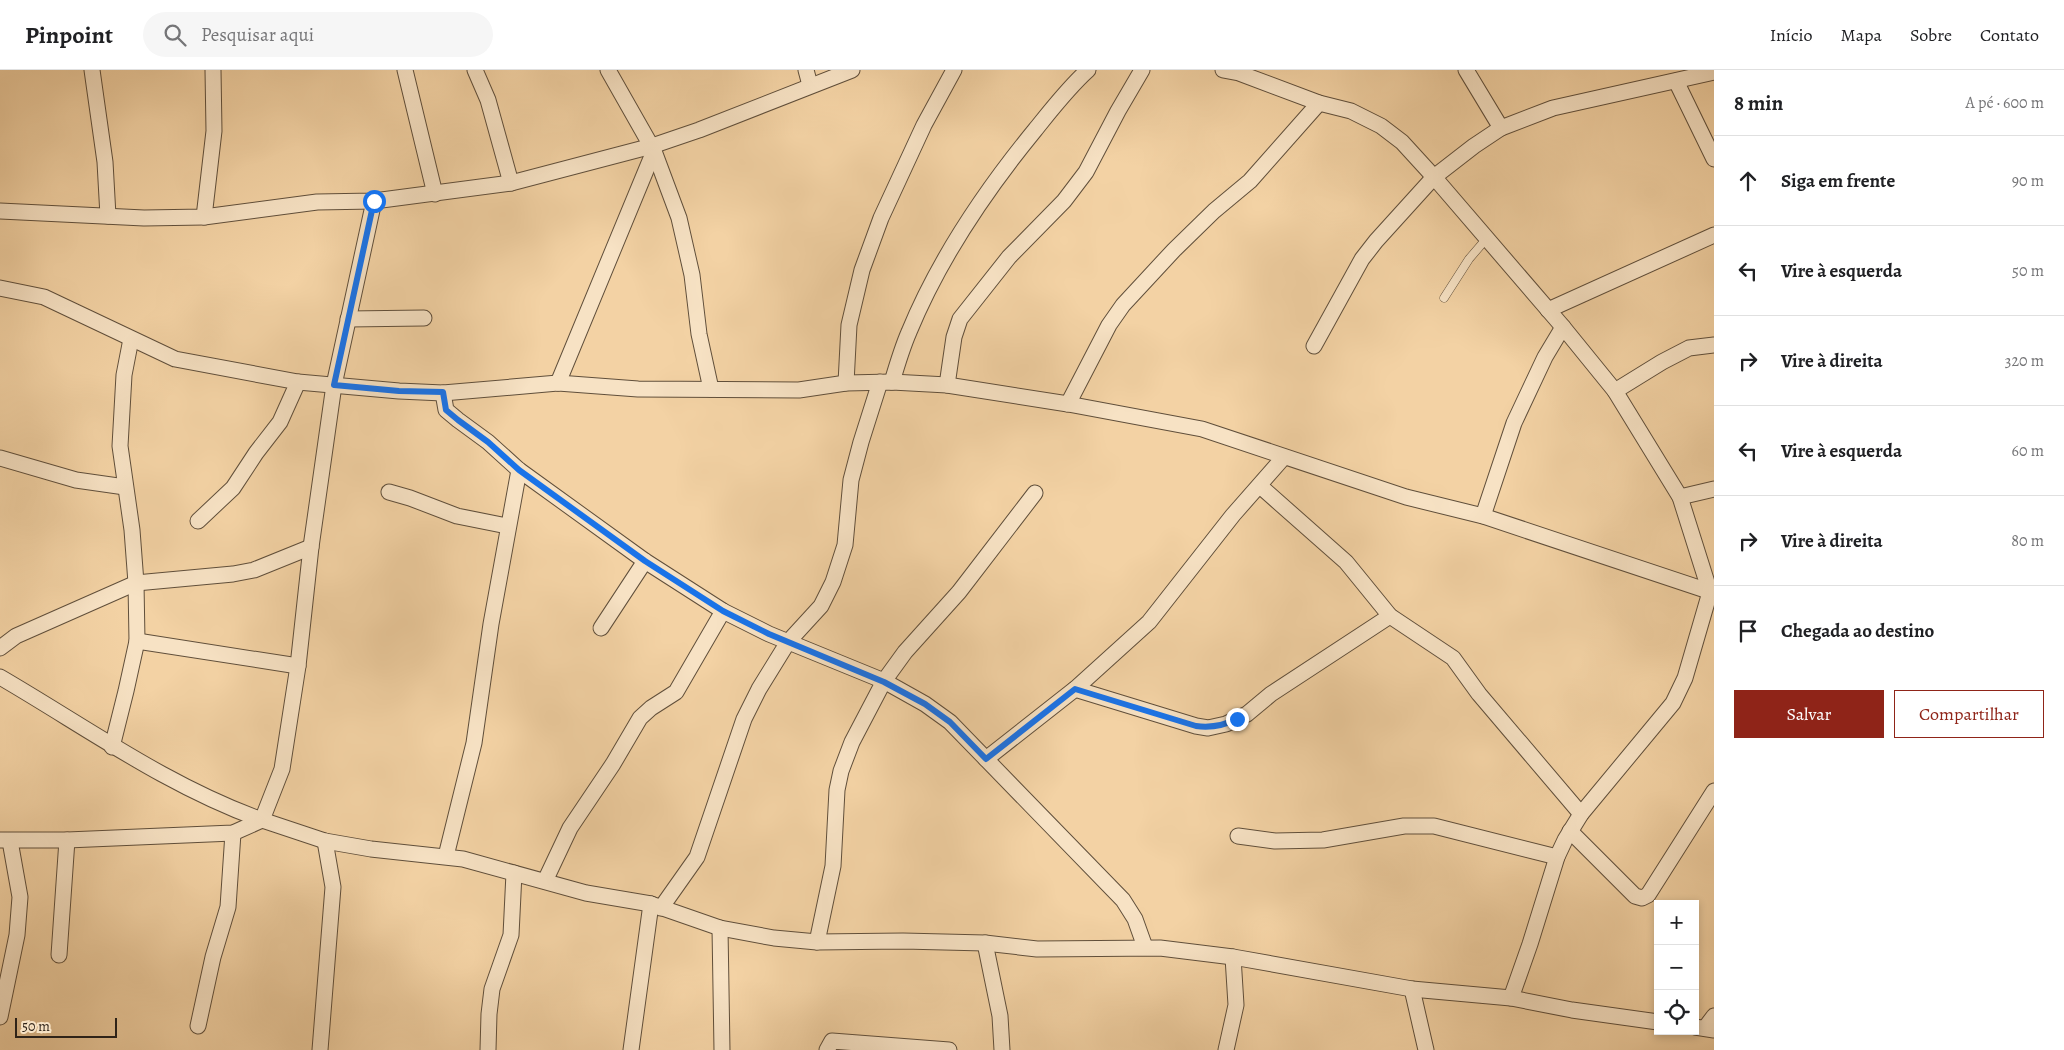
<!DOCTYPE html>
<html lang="pt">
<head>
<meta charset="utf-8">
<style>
  body { margin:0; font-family:Alegreya,serif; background:#f6f6f6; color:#202124 }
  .controls { position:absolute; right:15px; bottom:15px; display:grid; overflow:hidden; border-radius:0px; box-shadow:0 2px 8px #0003 }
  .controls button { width:45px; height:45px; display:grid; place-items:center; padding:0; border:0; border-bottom:1px solid #e0e0e0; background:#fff; color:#202124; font:25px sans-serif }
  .scale { position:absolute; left:15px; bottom:12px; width:102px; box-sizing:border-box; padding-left:5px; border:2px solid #2f2318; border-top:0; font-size:14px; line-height:18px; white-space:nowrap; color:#2f2318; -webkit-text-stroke:4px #f7e2c4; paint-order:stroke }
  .stop { position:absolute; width:15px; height:15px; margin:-11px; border:4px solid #1a73e8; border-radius:50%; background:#fff }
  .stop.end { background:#1a73e8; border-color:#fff; box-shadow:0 1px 5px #0008 }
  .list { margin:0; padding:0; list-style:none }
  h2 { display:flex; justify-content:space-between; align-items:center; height:65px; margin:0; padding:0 20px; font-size:21px }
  h2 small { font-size:16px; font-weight:400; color:#757577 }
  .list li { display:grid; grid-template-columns:32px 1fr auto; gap:15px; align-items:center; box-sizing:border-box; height:90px; padding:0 20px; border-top:1px solid #e0e0e0 }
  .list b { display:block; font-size:19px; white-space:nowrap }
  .list em { font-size:16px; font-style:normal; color:#757577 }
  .actions { display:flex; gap:10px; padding:15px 20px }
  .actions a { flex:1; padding:11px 0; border:1px solid #8f2418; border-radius:0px; text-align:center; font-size:18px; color:#8f2418 }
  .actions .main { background:#8f2418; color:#fff }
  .icon { flex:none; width:28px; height:28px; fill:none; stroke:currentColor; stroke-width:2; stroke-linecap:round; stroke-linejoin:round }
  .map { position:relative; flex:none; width:1714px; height:980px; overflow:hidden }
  header { display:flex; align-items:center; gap:30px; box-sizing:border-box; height:70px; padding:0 25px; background:#fff; border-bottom:1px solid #e0e0e0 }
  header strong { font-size:24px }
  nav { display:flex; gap:28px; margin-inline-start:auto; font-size:18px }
  .search { width:350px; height:45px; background:#f6f6f6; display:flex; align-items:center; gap:12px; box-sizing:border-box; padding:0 18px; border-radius:28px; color:#757577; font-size:19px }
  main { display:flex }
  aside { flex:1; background:#fff }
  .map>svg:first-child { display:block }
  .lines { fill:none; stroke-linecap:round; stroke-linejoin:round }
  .lane-casing { stroke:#604f3b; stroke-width:9 }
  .street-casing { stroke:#604f3b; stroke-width:17 }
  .lane { stroke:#f7e2c4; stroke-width:8 }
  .street { stroke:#f7e2c4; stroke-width:15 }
  .route { stroke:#1a73e8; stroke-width:6 }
</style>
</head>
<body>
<header>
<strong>Pinpoint</strong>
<div class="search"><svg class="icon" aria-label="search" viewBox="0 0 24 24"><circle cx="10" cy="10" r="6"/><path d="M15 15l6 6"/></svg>Pesquisar aqui</div>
<nav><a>Início</a><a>Mapa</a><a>Sobre</a><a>Contato</a></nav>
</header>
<main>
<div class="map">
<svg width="1714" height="980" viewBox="0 0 1714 980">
  <rect width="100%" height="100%" fill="#f3d2a4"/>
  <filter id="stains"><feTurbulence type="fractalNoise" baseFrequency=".004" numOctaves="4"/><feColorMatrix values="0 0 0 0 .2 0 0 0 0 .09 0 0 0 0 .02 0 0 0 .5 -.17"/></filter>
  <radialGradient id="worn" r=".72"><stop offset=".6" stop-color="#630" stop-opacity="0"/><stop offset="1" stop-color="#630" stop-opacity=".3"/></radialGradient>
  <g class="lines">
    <defs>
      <path id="lane" d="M1444,228L1469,189L1487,168"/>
      <g id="street">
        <path d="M92,0L105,92L108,146"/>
        <path d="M405,0L435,124"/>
        <path d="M475,0L488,30L511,113"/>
        <path d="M806,0L810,15"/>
        <path d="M1223,0L1239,3L1319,33L1351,41L1381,56L1402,72L1434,107L1563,257L1615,321L1680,427L1710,522L1685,608L1673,633L1581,744L1565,770L1557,787L1530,874L1511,928"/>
        <path d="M1466,0L1501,58"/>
        <path d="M1676,11L1714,89"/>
        <path d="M654,81L679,148L692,205L699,264L711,319"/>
        <path d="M0,141L144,148L204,147L317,132L374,131L511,113L652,76L699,60L852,0"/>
        <path d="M204,147L214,61L213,0"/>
        <path d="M0,218L44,227L175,289L298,312L399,321L443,323L558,313L638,319L799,320L846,313L892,312L947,315L1068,334L1202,359L1406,427L1483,446L1714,523"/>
        <path d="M1548,240L1714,165"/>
        <path d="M348,249L424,248"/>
        <path d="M1314,276L1362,189L1376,171L1434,107L1474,76L1501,58L1553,38L1714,2"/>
        <path d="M892,312C897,295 902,278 909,262C939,189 985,121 1035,60C1052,39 1068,18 1088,0"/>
        <path d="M558,313L654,81L608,0"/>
        <path d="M846,313L849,255L862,200L881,148L924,55L954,0"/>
        <path d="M947,315L954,267L960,249L1009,187L1064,131L1086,102L1118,41L1142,0"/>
        <path d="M1615,321L1662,292L1689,278L1714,275"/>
        <path d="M443,323L446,340L458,350L488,372L519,400L645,491L723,541L769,564L884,611L925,634L950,652L1123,830L1135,849L1145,877"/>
        <path d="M1068,334L1109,255L1123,235L1174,180L1214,141L1250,111L1319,33"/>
        <path d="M0,388L76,410L125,417"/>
        <path d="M1260,416L1346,492L1390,546L1453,588L1479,624L1581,744"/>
        <path d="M389,422L410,428L457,446L507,456"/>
        <path d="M1680,427L1714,419"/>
        <path d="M1483,446L1514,353L1545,287L1563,257"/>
        <path d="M198,451L233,418L256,383L280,352L298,312"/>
        <path d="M601,558L645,491"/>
        <path d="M137,571L298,596"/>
        <path d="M0,578L16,566L136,513L233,504L254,500L311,477"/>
        <path d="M0,607C86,657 167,716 262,750L282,699L298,596L311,477L334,315L374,131"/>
        <path d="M1075,619L1196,656L1208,658L1226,654L1247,644L1271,624L1390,546"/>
        <path d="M112,677L126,621L137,571L136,513L132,460L120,376L124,305L131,269"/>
        <path d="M986,689L1075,619L1149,552L1233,445L1284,387"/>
        <path d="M1570,761L1635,826L1642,828L1648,825L1714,721"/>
        <path d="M1238,766L1275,771L1323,770L1404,756H1434L1557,787"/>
        <path d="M0,770H67L233,763L262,750L325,771L371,779L463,789L586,823L651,834L720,858L774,868L817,872L903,871L985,873L1037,879L1160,878L1233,887L1412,919L1511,928L1572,940L1658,952"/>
        <path d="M446,786L474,673L491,554L519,400"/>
        <path d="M545,811L570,758L613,694L640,648L651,638L676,622L723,541"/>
        <path d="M661,838L697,787L744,649L759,619L788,572L821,536L833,512L845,475L851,410L861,372L880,312"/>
        <path d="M720,858L722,980"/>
        <path d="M817,872L833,796L837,720L841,701L852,672L884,611L905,582L959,522L1035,423"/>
        <path d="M985,873L1000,946L1002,980"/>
        <path d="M59,885L67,770"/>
        <path d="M1412,919L1426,980"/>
        <path d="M0,947L17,865L20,827L10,771"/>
        <path d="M198,956L213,887L228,837L233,763"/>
        <path d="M1695,957L1714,960"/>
        <path d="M1705,958L1714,946"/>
        <path d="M320,980L333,817L325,771"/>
        <path d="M488,980L489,944L492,919L511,865L514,803"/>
        <path d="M631,980L651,834"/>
        <path d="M827,980L832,971L949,980"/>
        <path d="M1226,980L1236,935L1233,887"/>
      </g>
    </defs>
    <!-- lane casing -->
    <use href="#lane" class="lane-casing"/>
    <!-- street casing -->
    <use href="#street" class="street-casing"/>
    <!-- lane -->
    <use href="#lane" class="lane"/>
    <!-- street -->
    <use href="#street" class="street"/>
  </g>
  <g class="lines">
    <!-- route -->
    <path class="route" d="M374,131L334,315L399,321L443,322L446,340L458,350L488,372L519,400L645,491L723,541L769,564L884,612L925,634L950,652L986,689L1075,619L1196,656C1211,658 1223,656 1237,649"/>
  </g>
  <rect width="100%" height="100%" filter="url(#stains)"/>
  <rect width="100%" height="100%" fill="url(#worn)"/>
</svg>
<div class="controls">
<button>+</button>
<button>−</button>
<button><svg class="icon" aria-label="locate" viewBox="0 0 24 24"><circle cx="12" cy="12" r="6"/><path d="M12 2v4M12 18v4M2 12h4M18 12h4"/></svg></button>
</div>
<div class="scale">50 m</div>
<div class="stop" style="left:374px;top:131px"></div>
<div class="stop end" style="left:1237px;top:649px"></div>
</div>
<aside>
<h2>8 min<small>A pé · 600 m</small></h2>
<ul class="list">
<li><svg class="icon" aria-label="ahead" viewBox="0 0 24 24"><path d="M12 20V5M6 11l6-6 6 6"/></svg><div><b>Siga em frente</b></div><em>90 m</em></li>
<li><svg class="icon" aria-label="left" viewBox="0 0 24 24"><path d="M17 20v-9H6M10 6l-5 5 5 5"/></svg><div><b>Vire à esquerda</b></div><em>50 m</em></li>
<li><svg class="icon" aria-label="right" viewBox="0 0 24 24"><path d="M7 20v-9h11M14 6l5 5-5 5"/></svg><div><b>Vire à direita</b></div><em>320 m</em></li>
<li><svg class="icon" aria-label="left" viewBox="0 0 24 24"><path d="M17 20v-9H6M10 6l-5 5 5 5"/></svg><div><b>Vire à esquerda</b></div><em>60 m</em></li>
<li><svg class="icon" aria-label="right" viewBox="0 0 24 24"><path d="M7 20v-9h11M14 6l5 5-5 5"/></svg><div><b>Vire à direita</b></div><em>80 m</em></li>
<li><svg class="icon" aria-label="arrive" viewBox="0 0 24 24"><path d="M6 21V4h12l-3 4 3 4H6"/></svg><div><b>Chegada ao destino</b></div></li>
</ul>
<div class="actions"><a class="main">Salvar</a><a>Compartilhar</a></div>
</aside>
</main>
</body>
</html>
